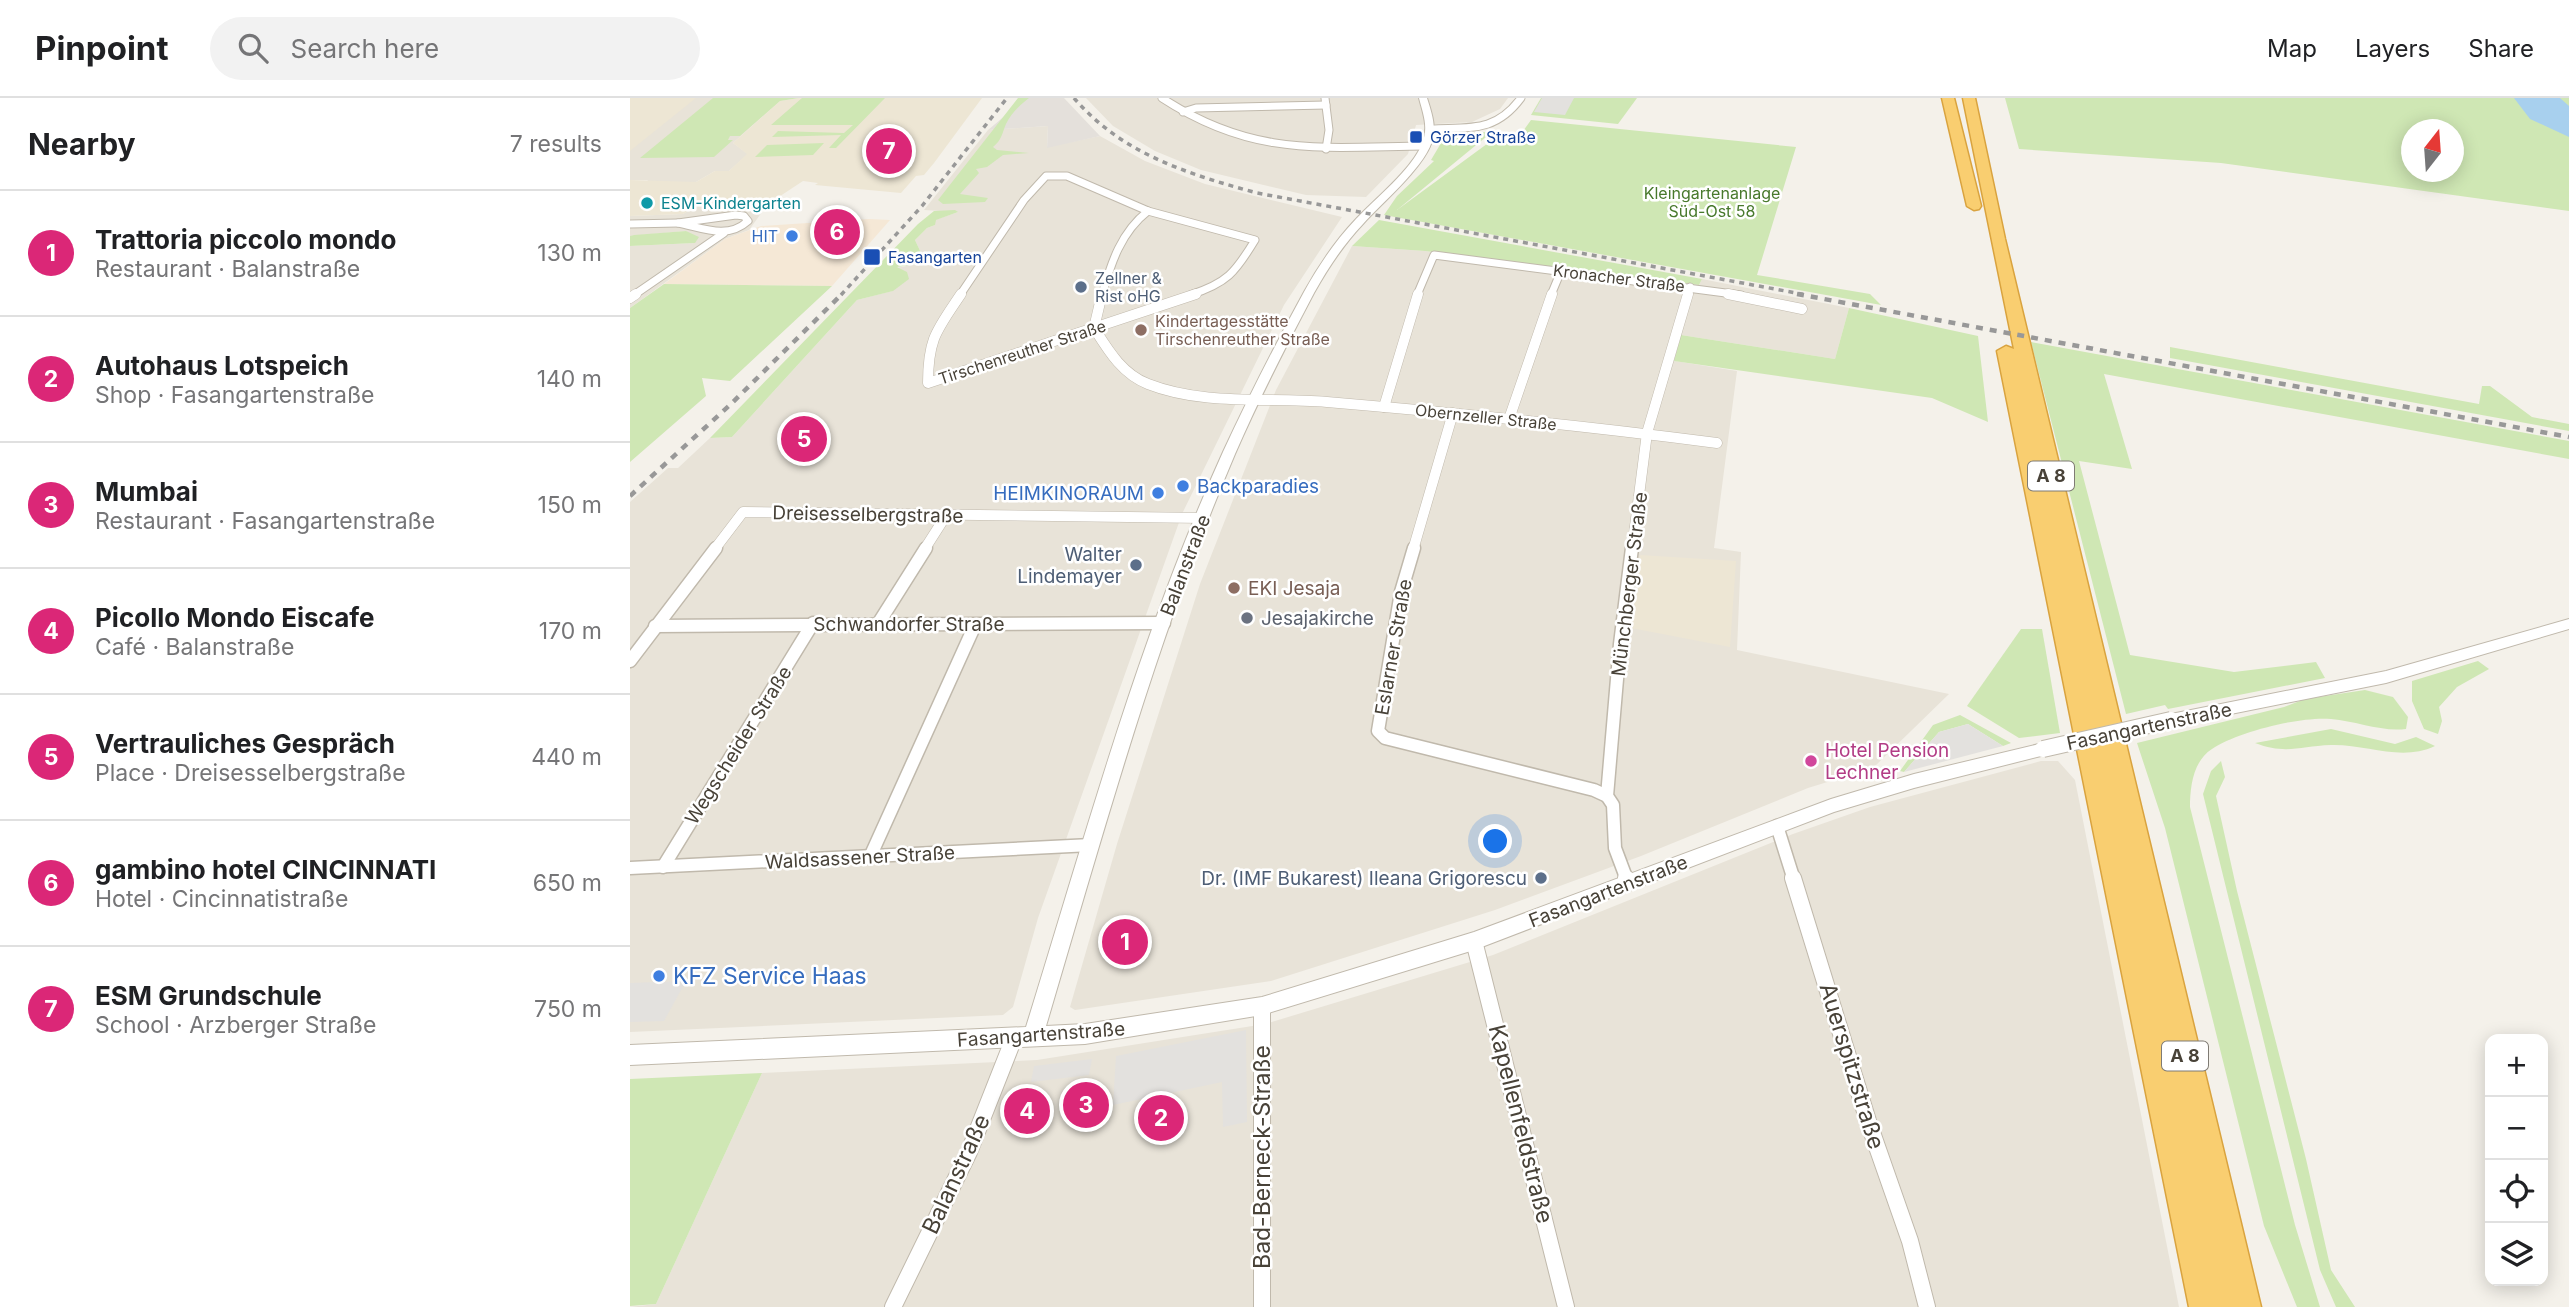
<!DOCTYPE html>
<html lang="en">
<head>
<meta charset="utf-8">
<style>
  body { margin:0; font-family:Inter,sans-serif; background:#f2f2f2; color:#202124 }
  .controls { position:absolute; right:21px; bottom:21px; display:grid; overflow:hidden; border-radius:14px; box-shadow:0 4px 18px #0003 }
  .controls button { width:63px; height:63px; display:grid; place-items:center; padding:0; border:0; border-bottom:2px solid #e0e0e0; background:#fff; color:#202124; font:35px sans-serif }
  .compass { position:absolute; left:1771px; top:21px; width:63px; height:63px; border-radius:50%; background:#fff; box-shadow:0 4px 18px #0003; rotate:17deg }
  .you { position:absolute; left:866px; top:744px; width:24px; height:24px; margin:-18px; border:5px solid #fff; border-radius:50%; background:#1a73e8; box-shadow:0 0 0 10px #1a73e833 }
  .badge { display:grid; place-items:center; width:46px; height:46px; border-radius:50%; background:#db2777; color:#fff; font-size:23px; font-weight:700 }
  .pin { position:absolute; translate:-50% -50%; border:4px solid #fff; box-shadow:0 2px 7px #0006 }
  .list { margin:0; padding:0; list-style:none }
  h2 { display:flex; justify-content:space-between; align-items:center; height:91px; margin:0; padding:0 28px; font-size:30px }
  h2 small { font-size:23px; font-weight:400; color:#757577 }
  .list li { display:grid; grid-template-columns:46px 1fr auto; gap:21px; align-items:center; box-sizing:border-box; height:126px; padding:0 28px; border-top:2px solid #e0e0e0 }
  .list b { display:block; font-size:26px; white-space:nowrap }
  .list p { margin:0; font-size:23px; white-space:nowrap; color:#757577 }
  .list em { font-size:23px; font-style:normal; color:#757577 }
  .icon { flex:none; width:38px; height:38px; fill:none; stroke:currentColor; stroke-width:2; stroke-linecap:round; stroke-linejoin:round }
  .map { position:relative; flex:none; width:1939px; height:1209px; overflow:hidden }
  header { display:flex; align-items:center; gap:42px; box-sizing:border-box; height:98px; padding:0 35px; background:#fff; border-bottom:2px solid #e0e0e0 }
  header strong { font-size:33px }
  nav { display:flex; gap:38px; margin-inline-start:auto; font-size:24px }
  .search { width:490px; height:63px; background:#f2f2f2; display:flex; align-items:center; gap:18px; box-sizing:border-box; padding:0 24px; border-radius:38px; color:#757577; font-size:26px }
  main { display:flex }
  aside { flex:1; background:#fff }
  .map>svg:first-child { display:block }
  .residential { fill:#e8e3d8 }
  .commercial { fill:#f5e8d6 }
  .industrial { fill:#e4e0db }
  .education { fill:#ede6d4 }
  .green { fill:#cfe7b4; fill-rule:evenodd }
  .parking { fill:#e3e1de }
  .water { fill:#a8d0ee }
  .lines { fill:none; stroke-linecap:round; stroke-linejoin:round }
  .minor-far3-casing { stroke:#c0b9ac; stroke-width:9 }
  .minor-far2-casing { stroke:#c0b9ac; stroke-width:11 }
  .minor-far1-casing { stroke:#c0b9ac; stroke-width:15 }
  .minor-casing { stroke:#c0b9ac; stroke-width:18 }
  .tertiary-casing { stroke:#c0b9ac; stroke-width:2 }
  .motorway-casing { stroke:#d9a33f; stroke-width:3 }
  .minor-far3 { stroke:#fff; stroke-width:7 }
  .minor-far2 { stroke:#fff; stroke-width:10 }
  .minor-far1 { stroke:#fff; stroke-width:12 }
  .minor { stroke:#fff; stroke-width:16 }
  .tertiary { fill:#fff; fill-rule:evenodd }
  .motorway { fill:#f9ce70; fill-rule:evenodd }
  .rail-far1 { stroke:#989898; stroke-width:3.5; stroke-dasharray:5 5; stroke-linecap:butt }
  .rail { stroke:#989898; stroke-width:4.5; stroke-dasharray:7 7; stroke-linecap:butt }
  .tertiary-bridge-casing { stroke:#c0b9ac; stroke-width:18; stroke-linecap:butt }
  .tertiary-bridge { stroke:#fff; stroke-width:16 }
  .transit-dot { fill:#1a4fb4; stroke:#fff; stroke-width:2.5 }
  .culture-dot { fill:#0f9aa8; stroke:#fff; stroke-width:2.5 }
  .shop-dot { fill:#3f7fe0; stroke:#fff; stroke-width:2.5 }
  .service-dot { fill:#5c6f8a; stroke:#fff; stroke-width:2.5 }
  .education-dot { fill:#8d6e63; stroke:#fff; stroke-width:2.5 }
  .worship-dot { fill:#6b7280; stroke:#fff; stroke-width:2.5 }
  .hotel-dot { fill:#d1479c; stroke:#fff; stroke-width:2.5 }
  .labels { text-anchor:middle; stroke-width:5; stroke-linejoin:round; paint-order:stroke }
  .far-transit-label { font-size:16px; fill:#164399; stroke:#fff; text-anchor:start }
  .far-park-label { font-size:16px; fill:#48792c; stroke:#fff }
  .far-culture-label { font-size:16px; fill:#0d838f; stroke:#fff; text-anchor:start }
  .far-shop-label { font-size:16px; fill:#366cbe; stroke:#fff; text-anchor:end }
  .far-service-label { font-size:16px; fill:#4e5e75; stroke:#fff; text-anchor:start }
  .far-street-label { font-size:16px; fill:#484238; stroke:#fff }
  .far-education-label { font-size:16px; fill:#785e54; stroke:#fff; text-anchor:start }
  .shield { fill:#fff; stroke:#7f7b74; stroke-width:2 }
  .shield-label { font-size:18px; font-weight:bold; fill:#484238 }
  .shop-label { font-size:19px; fill:#366cbe; stroke:#fff; text-anchor:start }
  .street-label { font-size:19px; fill:#484238; stroke:#fff }
  .service-label { font-size:19px; fill:#4e5e75; stroke:#fff; text-anchor:end }
  .education-label { font-size:19px; fill:#785e54; stroke:#fff; text-anchor:start }
  .worship-label { font-size:19px; fill:#5b616d; stroke:#fff; text-anchor:start }
  .hotel-label { font-size:19px; fill:#b23c85; stroke:#fff; text-anchor:start }
  .near-shop-label { font-size:23px; fill:#366cbe; stroke:#fff; text-anchor:start }
  .near-street-label { font-size:23px; fill:#484238; stroke:#fff }
</style>
</head>
<body>
<header>
<strong>Pinpoint</strong>
<div class="search"><svg class="icon" aria-label="search" viewBox="0 0 24 24"><circle cx="10" cy="10" r="6"/><path d="M15 15l6 6"/></svg>Search here</div>
<nav><a>Map</a><a>Layers</a><a>Share</a></nav>
</header>
<main>
<aside>
<h2>Nearby<small>7 results</small></h2>
<ul class="list">
<li><span class="badge">1</span><div><b>Trattoria piccolo mondo</b><p>Restaurant · Balanstraße</p></div><em>130 m</em></li>
<li><span class="badge">2</span><div><b>Autohaus Lotspeich</b><p>Shop · Fasangartenstraße</p></div><em>140 m</em></li>
<li><span class="badge">3</span><div><b>Mumbai</b><p>Restaurant · Fasangartenstraße</p></div><em>150 m</em></li>
<li><span class="badge">4</span><div><b>Picollo Mondo Eiscafe</b><p>Café · Balanstraße</p></div><em>170 m</em></li>
<li><span class="badge">5</span><div><b>Vertrauliches Gespräch</b><p>Place · Dreisesselbergstraße</p></div><em>440 m</em></li>
<li><span class="badge">6</span><div><b>gambino hotel CINCINNATI</b><p>Hotel · Cincinnatistraße</p></div><em>650 m</em></li>
<li><span class="badge">7</span><div><b>ESM Grundschule</b><p>School · Arzberger Straße</p></div><em>750 m</em></li>
</ul>
</aside>
<div class="map">
<svg width="1939" height="1209" viewBox="0 0 1939 1209">
  <rect width="100%" height="100%" fill="#f4f1ea"/>
  <!-- residential -->
  <g class="residential">
    <path d="M0,0H153L103,45L118,56L99,73H85L66,84L16,85L18,82H0Z"/>
    <path d="M456,0H878L870,11L842,24L786,27L778,56L736,99L676,97L571,72L525,53L483,28Z"/>
    <path d="M418,28L417,49L470,38L515,63L575,86L712,119L654,207L552,416L408,820L383,909L373,917L0,934V404L38,370H48L80,340L102,339L227,202L262,193L266,170L287,166L293,159L285,142L297,130L305,127V122L328,114L294,112L358,32Z"/>
    <path d="M72,104L132,110V114L119,132L95,141L0,210V148L65,145L56,133L0,138V118L53,116Z"/>
    <path d="M722,148L795,153L1069,187L1072,181L1219,210L1205,261L1051,237L1045,263L1107,273L1084,450L1111,454L1107,552L1319,596L1243,670L1178,690L1011,758L865,812L641,883L445,912L440,909L487,746L570,486L646,292Z"/>
    <path d="M1411,663H1428L1445,682L1549,1209H0L26,1206L132,975L407,962L635,926L863,857L1163,736L1240,709Z"/>
  </g>
  <!-- commercial -->
  <path class="commercial" d="M239,121L260,122L202,188L34,186L95,141L131,128Z"/>
  <!-- industrial -->
  <path class="industrial" d="M396,0H434L470,38L417,50L418,28L358,32Z"/>
  <!-- education -->
  <g class="education">
    <path d="M0,0H66L0,53Z"/>
    <path d="M169,0H352L304,65L294,77L286,78L271,95L185,87L188,85L173,83L132,110L72,104L53,116L0,118V82L66,84L85,73H99L117,56L103,45L150,3Z"/>
    <path d="M1010,457L1106,463L1100,549L1001,530Z"/>
  </g>
  <!-- green -->
  <g class="green">
    <path d="M83,0H169L150,3L110,38H100L98,42H103L84,59L10,60Z"/>
    <path d="M172,0H255L206,50H199L211,37L142,39L148,33L214,35L223,27H141Z"/>
    <path d="M388,0H399C390,7 381,15 376,26C372,35 372,42 363,49L367,52L399,55L373,57L357,69L346,71L349,75L330,96L358,100L355,104L313,106L308,102Z"/>
    <path d="M911,0H1007L988,26L901,17Z"/>
    <path d="M1375,0H1939V113L1591,65L1389,51ZM1782,32H1824V74H1782Z"/>
    <path d="M901,22L1166,49L1127,177L1240,196L1251,207L754,117L767,98L804,63L801,62L817,35L862,34L767,112L865,40L886,43Z"/>
    <path d="M194,45L183,57L125,59L137,47Z"/>
    <path d="M325,112L328,114L306,122L305,127L297,130L285,142L293,159L287,166L267,169L277,174L279,181L263,193L227,202L102,339L80,340L288,126L304,113Z"/>
    <path d="M749,122L1072,181L1069,187L795,153L722,148Z"/>
    <path d="M56,133L69,139L65,145L0,148V138L4,137Z"/>
    <path d="M34,186L202,188L100,283L72,280L76,298L0,364V210Z"/>
    <path d="M1219,210L1348,238L1358,324L1302,300L1044,263L1051,237L1205,261Z"/>
    <path d="M1401,244L1939,343V361L1474,276L1502,371L1449,363L1500,557L1604,574L1686,564L1695,580L1538,611L1535,607L1496,616Z"/>
    <path d="M1540,249L1849,306L1852,288H1860L1902,319L1939,326V333L1540,260Z"/>
    <path d="M1391,531H1412L1430,635L1389,640L1337,608Z"/>
    <path d="M1848,563L1859,571L1827,589L1809,609L1812,623L1808,636L1794,631L1782,603V583Z"/>
    <path d="M1735,592L1763,599L1778,619L1776,631C1751,634 1726,623 1701,621C1671,618 1607,634 1582,651C1563,663 1560,689 1560,709L1665,1127L1690,1209H1667L1634,1128L1535,730L1507,645L1654,609L1675,601Z"/>
    <path d="M1330,617L1381,645L1373,648L1338,626L1309,634L1274,674L1270,673L1303,627Z"/>
    <path d="M1701,631L1765,646L1786,639L1805,648C1771,664 1737,646 1701,647C1670,648 1656,657 1625,645Z"/>
    <path d="M1591,663L1595,679L1586,698L1607,793L1676,1061L1701,1172L1725,1209H1706L1690,1172L1573,696L1581,673Z"/>
    <path d="M132,975L26,1206L0,1208V981Z"/>
  </g>
  <!-- parking -->
  <g class="parking">
    <path d="M912,0H944L935,17L904,14Z"/>
    <path d="M1338,626L1373,648L1274,674L1309,634Z"/>
    <path d="M56,883L34,923L0,924V885Z"/>
    <path d="M616,932L617,1024L593,1029L592,984L483,1007L486,958Z"/>
    <path d="M462,961L459,977L401,984L404,968Z"/>
  </g>
  <!-- water -->
  <path class="water" d="M1884,0H1930L1939,8V39L1900,21Z"/>
  <g class="lines">
    <defs>
      <g id="minor-far3">
        <path d="M532,0C624,60 692,49 796,48"/>
        <path d="M695,0L699,32L696,51"/>
        <path d="M553,14L566,10L696,7"/>
        <path d="M801,31C840,29 865,35 891,0"/>
        <path d="M106,117L114,118L118,123C97,142 73,130 48,125Z"/>
        <path d="M0,126L48,125"/>
        <path d="M4,197L94,135"/>
        <path d="M330,197L394,102L416,78H437L518,113L625,142C605,175 597,185 560,197"/>
        <path d="M472,197C481,165 491,134 518,113"/>
        <path d="M787,197L804,157L1111,197"/>
        <path d="M921,197L931,173"/>
        <path d="M1058,197L1060,189"/>
      </g>
      <g id="minor-far2">
        <path d="M331,196C307,232 298,240 298,285L566,196"/>
        <path d="M472,196L464,230C478,252 492,276 518,286C574,308 638,299 697,304C827,315 957,328 1087,345"/>
        <path d="M1098,196L1172,211"/>
        <path d="M0,200L6,196"/>
        <path d="M754,309L788,196"/>
        <path d="M879,321L922,196"/>
        <path d="M84,452L113,414L573,420"/>
        <path d="M294,452L317,416"/>
        <path d="M783,452L823,315"/>
        <path d="M1002,452L1017,335L1058,196"/>
      </g>
      <g id="minor-far1">
        <path d="M784,450L771,494L748,633L755,640L964,692L977,698"/>
        <path d="M248,526L296,450"/>
        <path d="M25,528L534,525"/>
        <path d="M0,563L86,450"/>
        <path d="M1147,728L1164,782"/>
        <path d="M240,759L345,527"/>
        <path d="M33,769L183,525"/>
        <path d="M0,770L461,747"/>
        <path d="M997,782L985,750L983,707L977,698L990,546L1002,450"/>
      </g>
      <g id="minor">
        <path d="M996,780L998,785"/>
        <path d="M1163,780L1238,1023L1280,1143L1297,1209"/>
        <path d="M844,843L936,1209"/>
        <path d="M632,908V1209"/>
        <path d="M263,1209L339,1054L384,940"/>
      </g>
      <g id="tertiary">
        <path d="M789,0H797C802,16 807,29 801,46C792,71 751,106 733,126C713,147 698,170 684,195C656,248 629,301 605,356C526,541 473,736 416,928L455,926L632,899L844,834L1201,701L1284,676L1413,645L1419,646L1421,651L1419,656L1284,690L1204,714L844,852L632,917L455,946L0,967V947L396,929C456,736 509,539 593,354C618,300 645,247 674,194C689,167 705,143 726,121C745,101 782,71 792,46C799,29 793,16 789,0Z"/>
        <path d="M1939,521V531L1756,585L1541,628L1535,626L1533,622L1535,618L1541,616L1756,573Z"/>
      </g>
      <g id="motorway">
        <path d="M1312,0H1324L1351,108L1349,111L1344,112L1337,108Z"/>
        <path d="M1333,0H1345L1375,141L1631,1209H1559L1367,253L1376,248L1384,251Z"/>
      </g>
    </defs>
    <!-- minor-far3 casing -->
    <use href="#minor-far3" class="minor-far3-casing"/>
    <!-- minor-far2 casing -->
    <use href="#minor-far2" class="minor-far2-casing"/>
    <!-- minor-far1 casing -->
    <use href="#minor-far1" class="minor-far1-casing"/>
    <!-- minor casing -->
    <use href="#minor" class="minor-casing"/>
    <!-- tertiary casing -->
    <use href="#tertiary" class="tertiary-casing"/>
    <!-- motorway casing -->
    <use href="#motorway" class="motorway-casing"/>
    <!-- minor-far3 -->
    <use href="#minor-far3" class="minor-far3"/>
    <!-- minor-far2 -->
    <use href="#minor-far2" class="minor-far2"/>
    <!-- minor-far1 -->
    <use href="#minor-far1" class="minor-far1"/>
    <!-- minor -->
    <use href="#minor" class="minor"/>
    <!-- tertiary -->
    <use href="#tertiary" class="tertiary"/>
    <!-- motorway -->
    <use href="#motorway" class="motorway"/>
    <!-- rail-far1 -->
    <g class="rail-far1">
      <path d="M444,0C492,56 558,76 627,95L1177,197"/>
      <path d="M211,197L292,108L377,0"/>
    </g>
    <!-- rail -->
    <g class="rail">
      <path d="M1167,196L1939,339"/>
      <path d="M0,398L101,306L212,196"/>
    </g>
    <defs>
      <path id="tertiary-bridge" d="M1413,651L1541,622"/>
    </defs>
    <!-- tertiary-bridge casing -->
    <use href="#tertiary-bridge" class="tertiary-bridge-casing"/>
    <!-- tertiary-bridge -->
    <use href="#tertiary-bridge" class="tertiary-bridge"/>
  </g>
  <!-- markers -->
  <g class="transit-dot">
    <rect x="779" y="32" width="14" height="14" rx="3.5"/>
    <rect x="233" y="150" width="18" height="18" rx="3.5"/>
  </g>
  <circle class="culture-dot" cx="17" cy="105" r="7"/>
  <g class="shop-dot">
    <circle cx="162" cy="138" r="7"/>
    <circle cx="553" cy="388" r="7"/>
    <circle cx="528" cy="395" r="7"/>
    <circle cx="29" cy="878" r="7"/>
  </g>
  <g class="service-dot">
    <circle cx="451" cy="189" r="7"/>
    <circle cx="506" cy="467" r="7"/>
    <circle cx="911" cy="780" r="7"/>
  </g>
  <g class="education-dot">
    <circle cx="511" cy="232" r="7"/>
    <circle cx="604" cy="490" r="7"/>
  </g>
  <circle class="worship-dot" cx="617" cy="520" r="7"/>
  <circle class="hotel-dot" cx="1181" cy="663" r="7"/>
  <g class="labels">
    <!-- far-transit labels -->
    <g class="far-transit-label">
      <text x="800" y="45">Görzer Straße</text>
      <text x="258" y="165">Fasangarten</text>
    </g>
    <!-- far-park labels -->
    <g class="far-park-label">
      <text x="1082" y="101">Kleingartenanlage<tspan x="1082" dy="18">Süd-Ost 58</tspan></text>
    </g>
    <!-- far-culture labels -->
    <g class="far-culture-label">
      <text x="31" y="111">ESM-Kindergarten</text>
    </g>
    <!-- far-shop labels -->
    <g class="far-shop-label">
      <text x="148" y="144">HIT</text>
    </g>
    <!-- far-service labels -->
    <g class="far-service-label">
      <text x="465" y="186">Zellner &amp;<tspan x="465" dy="18">Rist oHG</tspan></text>
    </g>
    <!-- far-street labels -->
    <g class="far-street-label">
      <text transform="translate(989 180) rotate(7)" y="6">Kronacher Straße</text>
      <text transform="translate(392 254) rotate(-18)" y="6">Tirschenreuther Straße</text>
      <text transform="translate(856 319) rotate(6)" y="6">Obernzeller Straße</text>
    </g>
    <!-- far-education labels -->
    <g class="far-education-label">
      <text x="525" y="229">Kindertagesstätte<tspan x="525" dy="18">Tirschenreuther Straße</tspan></text>
    </g>
    <!-- shield labels -->
    <g class="shield">
      <rect x="1398" y="363.5" width="46" height="29" rx="5"/>
      <rect x="1532" y="943.5" width="46" height="29" rx="5"/>
    </g>
    <g class="shield-label">
      <text x="1421" y="384">A 8</text>
      <text x="1555" y="964">A 8</text>
    </g>
    <!-- shop labels -->
    <g class="shop-label">
      <text x="567" y="395">Backparadies</text>
      <text x="514" y="402" text-anchor="end">HEIMKINORAUM</text>
    </g>
    <!-- street labels -->
    <g class="street-label">
      <text transform="translate(238 416) rotate(1)" y="7">Dreisesselbergstraße</text>
      <text transform="translate(555 467) rotate(-69)" y="7">Balanstraße</text>
      <text transform="translate(999 486) rotate(-83)" y="7">Münchberger Straße</text>
      <text x="279" y="533">Schwandorfer Straße</text>
      <text transform="translate(763 549) rotate(-80)" y="7">Eslarner Straße</text>
      <text transform="translate(1519 628) rotate(-12)" y="7">Fasangartenstraße</text>
      <text transform="translate(108 647) rotate(-58)" y="7">Wegscheider Straße</text>
      <text transform="translate(230 759) rotate(-3)" y="7">Waldsassener Straße</text>
      <text transform="translate(978 793) rotate(-21)" y="7">Fasangartenstraße</text>
      <text transform="translate(411 936) rotate(-4)" y="7">Fasangartenstraße</text>
    </g>
    <!-- service labels -->
    <g class="service-label">
      <text x="492" y="463">Walter<tspan x="492" dy="22">Lindemayer</tspan></text>
      <text x="897" y="787">Dr. (IMF Bukarest) Ileana Grigorescu</text>
    </g>
    <!-- education labels -->
    <g class="education-label">
      <text x="618" y="497">EKI Jesaja</text>
    </g>
    <!-- worship labels -->
    <g class="worship-label">
      <text x="631" y="527">Jesajakirche</text>
    </g>
    <!-- hotel labels -->
    <g class="hotel-label">
      <text x="1195" y="659">Hotel Pension<tspan x="1195" dy="22">Lechner</tspan></text>
    </g>
    <!-- near-shop labels -->
    <g class="near-shop-label">
      <text x="43" y="886">KFZ Service Haas</text>
    </g>
    <!-- near-street labels -->
    <g class="near-street-label">
      <text transform="translate(1222 968) rotate(73)" y="8">Auerspitzstraße</text>
      <text transform="translate(891 1026) rotate(76)" y="8">Kapellenfeldstraße</text>
      <text transform="translate(632 1059) rotate(-90)" y="8">Bad-Berneck-Straße</text>
      <text transform="translate(326 1076) rotate(-65)" y="8">Balanstraße</text>
    </g>
  </g>
</svg>
<div class="controls">
<button>+</button>
<button>−</button>
<button><svg class="icon" aria-label="locate" viewBox="0 0 24 24"><circle cx="12" cy="12" r="6"/><path d="M12 2v4M12 18v4M2 12h4M18 12h4"/></svg></button>
<button><svg class="icon" aria-label="layers" viewBox="0 0 24 24"><path d="M12 4l9 5-9 5-9-5zM3 14l9 5 9-5"/></svg></button>
</div>
<svg class="compass" viewBox="-18 -18 36 36"><path d="M0-13l5 13h-10z" fill="#e53935"/><path d="M0 13l5-13h-10z" fill="#757577"/></svg>
<div class="you"></div>
<div class="pin badge" style="left:495px;top:844px">1</div>
<div class="pin badge" style="left:531px;top:1020px">2</div>
<div class="pin badge" style="left:456px;top:1007px">3</div>
<div class="pin badge" style="left:397px;top:1013px">4</div>
<div class="pin badge" style="left:174px;top:341px">5</div>
<div class="pin badge" style="left:207px;top:134px">6</div>
<div class="pin badge" style="left:259px;top:53px">7</div>
</div>
</main>
</body>
</html>
